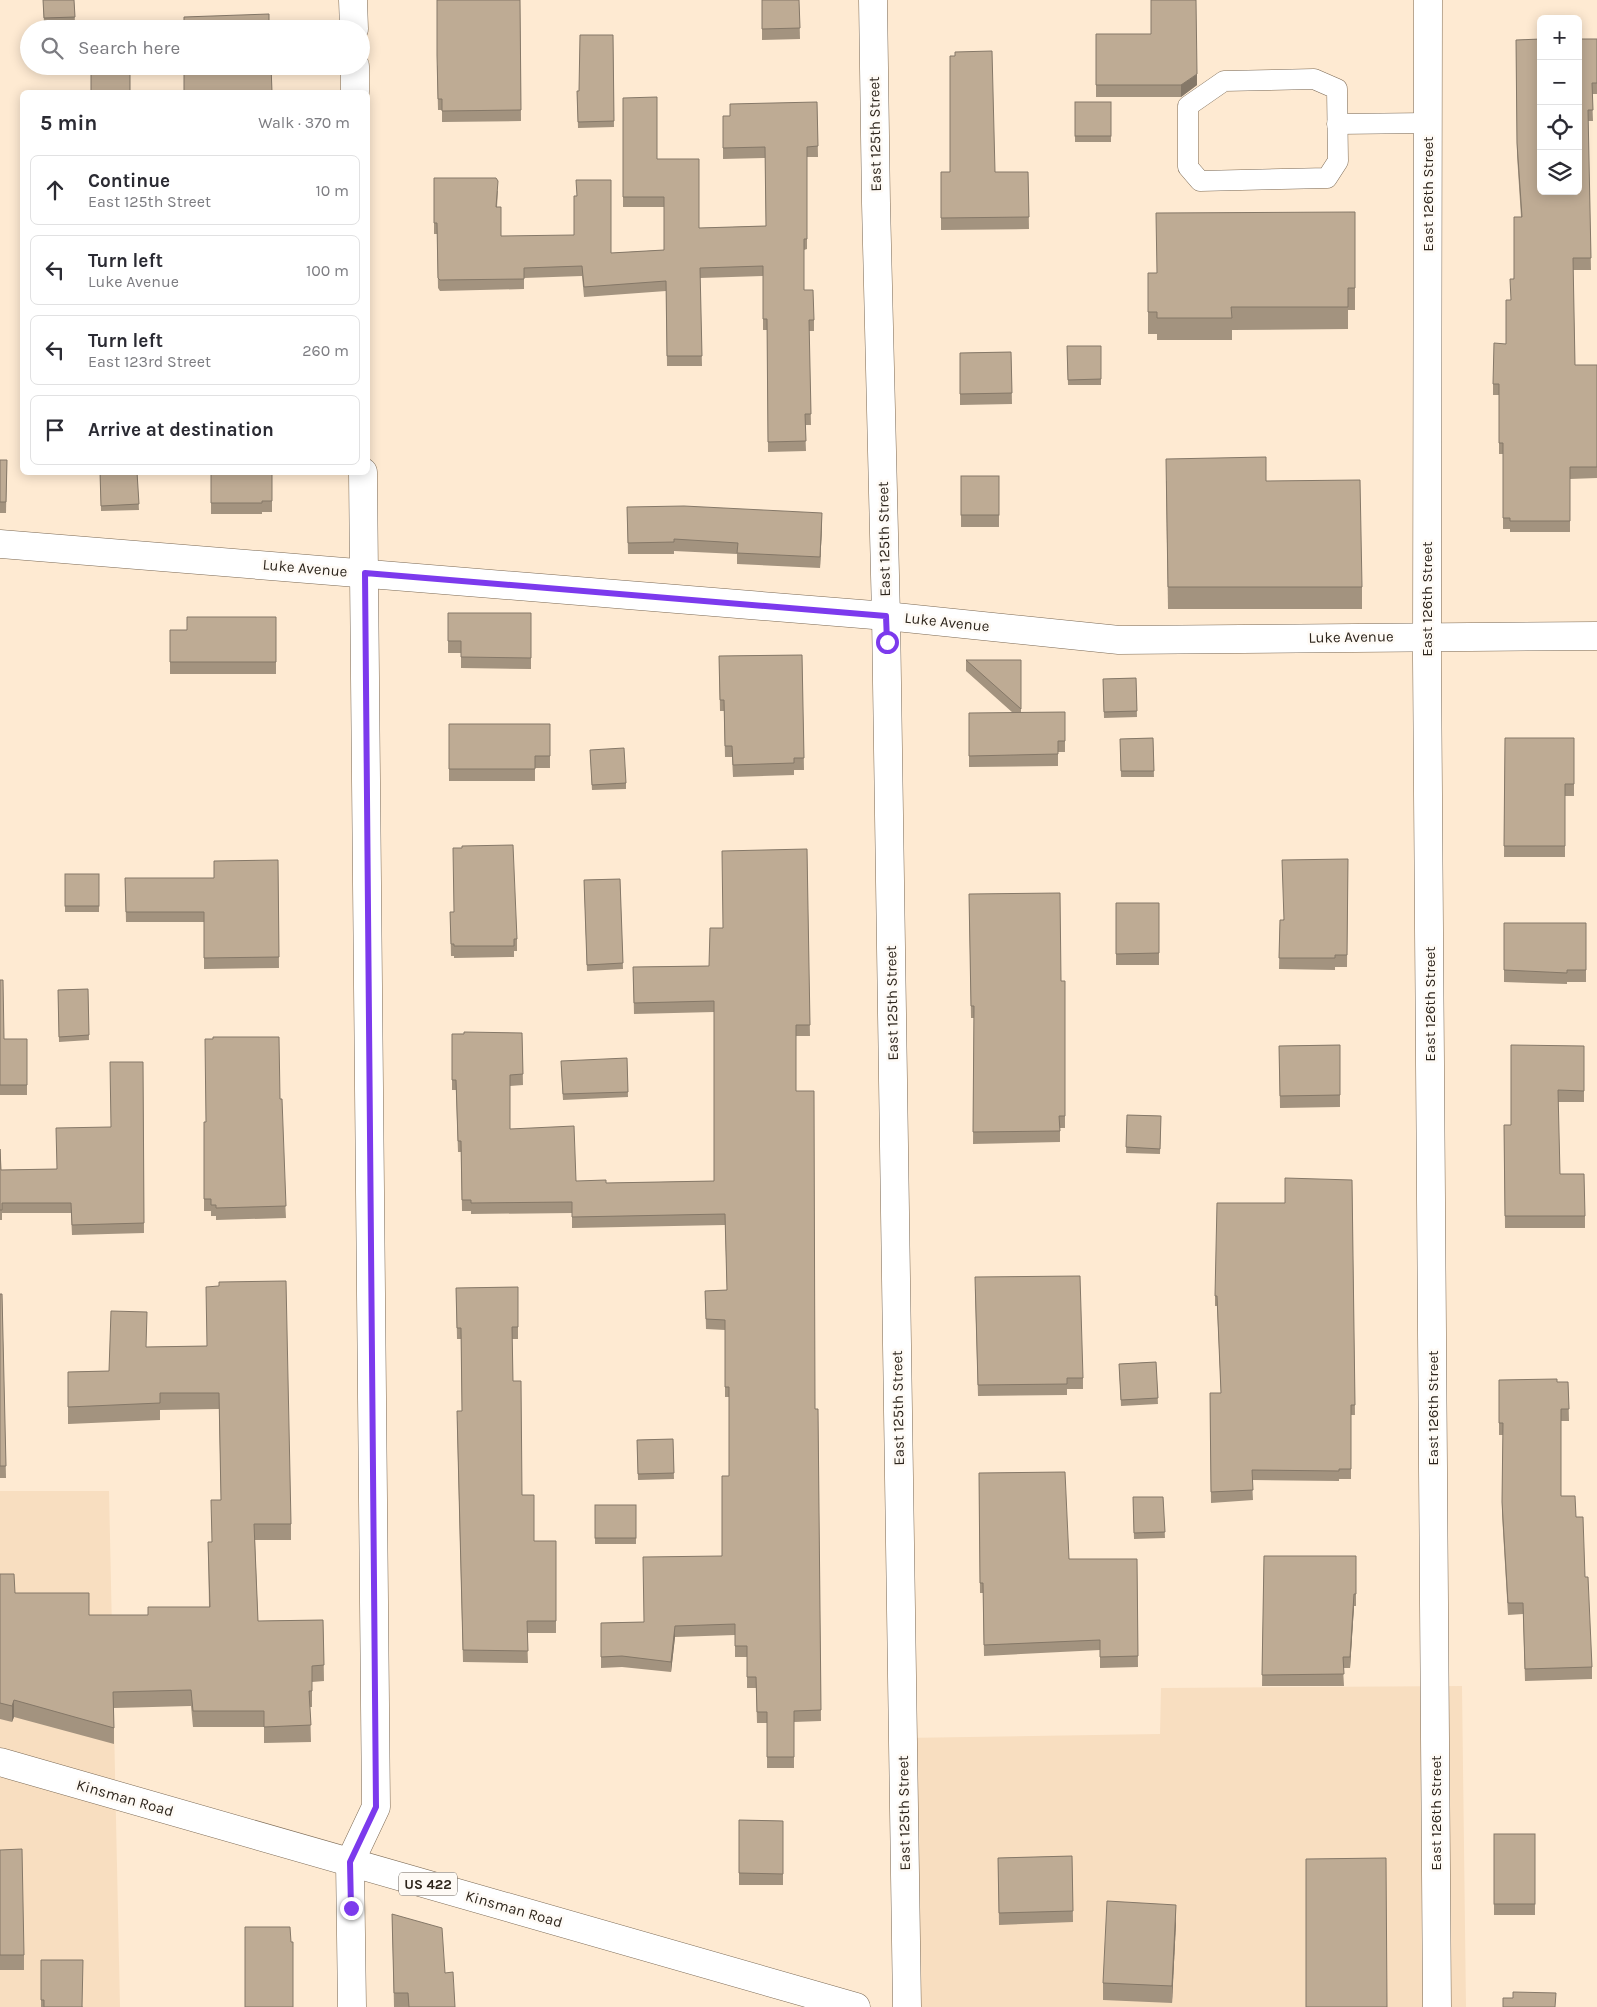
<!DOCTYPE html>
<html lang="en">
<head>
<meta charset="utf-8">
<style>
  body { margin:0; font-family:Karla,sans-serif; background:#f7f7f7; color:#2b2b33 }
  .controls { position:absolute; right:15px; top:15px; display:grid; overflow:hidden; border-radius:8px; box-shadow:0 2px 12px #0003 }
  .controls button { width:45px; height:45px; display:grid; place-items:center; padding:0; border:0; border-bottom:1px solid #e1e1e2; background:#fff; color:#2b2b33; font:25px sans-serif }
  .stop { position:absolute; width:15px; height:15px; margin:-11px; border:4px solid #7c3aed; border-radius:50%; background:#fff }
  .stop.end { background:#7c3aed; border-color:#fff; box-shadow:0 1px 5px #0008 }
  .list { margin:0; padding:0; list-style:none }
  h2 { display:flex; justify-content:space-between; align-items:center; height:65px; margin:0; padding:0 20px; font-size:21px }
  h2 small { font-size:16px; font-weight:400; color:#7c7c81 }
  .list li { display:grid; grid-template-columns:32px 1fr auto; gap:15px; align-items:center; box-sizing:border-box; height:70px; margin:0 10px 10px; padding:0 10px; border:1px solid #e1e1e2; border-radius:8px }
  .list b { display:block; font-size:19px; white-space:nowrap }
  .list p { margin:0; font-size:16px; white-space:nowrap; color:#7c7c81 }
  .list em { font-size:16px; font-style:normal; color:#7c7c81 }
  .icon { flex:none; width:28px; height:28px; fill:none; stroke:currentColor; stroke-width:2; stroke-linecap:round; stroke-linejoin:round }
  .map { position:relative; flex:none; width:1597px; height:2007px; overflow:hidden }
  .search { position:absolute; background:#fff; box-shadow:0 2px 12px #0003; left:20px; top:20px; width:350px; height:55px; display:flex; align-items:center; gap:12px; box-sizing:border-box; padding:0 18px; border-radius:28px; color:#7c7c81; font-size:19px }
  .panel { position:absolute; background:#fff; box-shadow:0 2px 12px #0003; left:20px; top:90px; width:350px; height:385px; border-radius:8px }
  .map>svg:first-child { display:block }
  .built { fill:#f8dec0 }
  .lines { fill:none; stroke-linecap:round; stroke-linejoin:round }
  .lane-casing { stroke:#7b6954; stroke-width:21 }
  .street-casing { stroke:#7b6954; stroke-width:29 }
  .primary-casing { stroke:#7b6954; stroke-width:29 }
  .lane { stroke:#fff; stroke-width:20 }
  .street { stroke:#fff; stroke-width:28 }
  .primary { stroke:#fff; stroke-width:28 }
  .wall { fill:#a3937f }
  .shaded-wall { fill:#857868 }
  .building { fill:#beab94; stroke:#857868 }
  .route { stroke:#7c3aed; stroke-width:6 }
  .labels { text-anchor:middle; stroke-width:5; stroke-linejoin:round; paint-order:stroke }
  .shield { fill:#fefaf5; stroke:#6c655d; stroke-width:1 }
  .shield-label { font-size:14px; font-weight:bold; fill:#2d251c }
  .street-label { font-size:15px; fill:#2d251c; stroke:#fefaf5 }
</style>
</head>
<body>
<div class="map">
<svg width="1597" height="2007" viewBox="0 0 1597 2007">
  <rect width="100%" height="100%" fill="#feead2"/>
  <!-- built -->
  <g class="built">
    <path d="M0,1491H109L120,2007H0Z"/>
    <path d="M1462,1686L1466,2007H907L903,1738L1160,1734L1161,1688Z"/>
  </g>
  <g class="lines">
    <defs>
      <g id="lane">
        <path d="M1314,79L1337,89L1338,161L1327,178L1200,181L1188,167V106L1224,81Z"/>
        <path d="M1337,124L1428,123"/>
      </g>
      <g id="street">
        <path d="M353,0L354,29"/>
        <path d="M873,0L876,203L886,616L907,2007"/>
        <path d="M1428,0L1427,659L1437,2007"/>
        <path d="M355,66V92"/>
        <path d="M0,544L886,616L1119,640L1597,636"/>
        <path d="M352,2007L350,1862L376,1807L363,472"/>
      </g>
      <path id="primary" d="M0,1762L856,2007"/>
    </defs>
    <!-- lane casing -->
    <use href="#lane" class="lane-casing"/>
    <!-- street casing -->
    <use href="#street" class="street-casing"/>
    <!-- primary casing -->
    <use href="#primary" class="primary-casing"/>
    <!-- lane -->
    <use href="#lane" class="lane"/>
    <!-- street -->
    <use href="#street" class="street"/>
    <!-- primary -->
    <use href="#primary" class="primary"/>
  </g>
  <!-- wall -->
  <g class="wall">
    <path d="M43,0H74L75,23L44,24Z"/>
    <path d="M520,0L521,121L442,122V110H438L437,66Z"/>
    <path d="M762,0H799L800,39L762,40Z"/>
    <path d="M1096,34L1197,85L1181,97H1096Z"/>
    <path d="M613,35L614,127L578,128L577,91H579Z"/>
    <path d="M1597,39V94H1592L1593,121H1588L1591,270H1573L1575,365L1597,430V478L1570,479V532H1510V529H1503V454H1499V395H1493V384L1506,344L1521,217L1517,155L1516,40Z"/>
    <path d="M623,98L657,159L699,228L766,226L765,158L723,159V116H730L817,102L818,157H807V249L804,250V290L814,320V331H809L811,425H805L806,451L768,452L767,330H763V276L700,278L702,366H667L666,291L584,297L582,276L524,278V289L440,291L438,288L437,234H434V178L498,191L497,207L501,236L611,253L664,250V207H623Z"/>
    <rect x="1075" y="102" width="36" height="40"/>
    <path d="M941,172H1028L1029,229L941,230Z"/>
    <path d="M1355,212V310H1348V329L1232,330V340H1157V334H1148V295L1157,273Z"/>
    <path d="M1067,346H1101V385H1068Z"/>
    <path d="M1011,352L1012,404L960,405V353Z"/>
    <path d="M0,460H7L6,513H0Z"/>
    <path d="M100,472H137L139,510L101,511Z"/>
    <path d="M211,472H272V512H262V514H211Z"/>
    <rect x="961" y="476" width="38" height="51"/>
    <path d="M1166,481H1266L1362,587V609H1168Z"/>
    <path d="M627,507L822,525L820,568L737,564V554L674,551V554H628Z"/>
    <path d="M448,613H531V669L461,668V653H448Z"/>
    <path d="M276,617V674H170V630H187Z"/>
    <path d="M802,655L804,770H794V775L733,777L732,757H725L724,711H720L719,656Z"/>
    <path d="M966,660H1021V713L1065,712V752H1058V766L969,767V713H1013L966,671Z"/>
    <path d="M1136,678L1137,717L1104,718L1103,679Z"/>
    <path d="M449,724H550V768H535V781H449Z"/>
    <path d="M1153,738L1154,777H1121L1120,739Z"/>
    <path d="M1505,738H1574V796H1565V857H1504Z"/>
    <path d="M590,750L626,783V789L592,790Z"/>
    <path d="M807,849L810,1036H796V1091L815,1409H818L821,1721L794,1722V1768H767V1723H757L756,1688H747V1657H735V1635L675,1637L671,1672L622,1667L601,1668V1623L644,1622L722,1556L729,1476V1397H725V1330L706,1329L705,1291L727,1290L725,1225L572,1228V1213L471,1214V1211H462L461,1152H458L456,1090H452V1034L522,1033L523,1085L510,1086V1129L576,1181L606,1183L714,1181V1012L634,1014L633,967L709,966L723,928Z"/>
    <path d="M1348,859L1347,967H1335V970L1279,969L1280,920H1283Z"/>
    <path d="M278,860L279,968L204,969V922H126L125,878H214Z"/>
    <rect x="65" y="874" width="34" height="38"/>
    <path d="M620,879L623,969L587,971L584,880Z"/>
    <path d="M969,894L1061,981H1065V1128H1060V1142L973,1144L974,1018H971Z"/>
    <rect x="1116" y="903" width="43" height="62"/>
    <path d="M450,912L517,939V951H514V957L454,958V956H451Z"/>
    <path d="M1504,923H1586V982H1567V984L1504,982Z"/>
    <path d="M0,980L4,1039H27V1095H0Z"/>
    <path d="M88,989L89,1040L59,1042L58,990Z"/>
    <path d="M1340,1045V1107L1280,1108L1279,1046Z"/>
    <path d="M1584,1046V1102H1558L1560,1174L1585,1216V1228H1505L1504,1125H1511Z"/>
    <path d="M627,1058L628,1097L563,1100L561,1066Z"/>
    <path d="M143,1062L144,1233L72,1235L71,1213H2V1220H0V1149L1,1170L57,1169L111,1127Z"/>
    <path d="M280,1099L286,1218L216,1220V1216H211V1211H204V1122H206Z"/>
    <path d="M1127,1115L1161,1116L1160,1154L1126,1153Z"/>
    <path d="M1352,1180L1355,1415H1351V1479H1339V1481L1252,1480L1253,1500L1211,1503L1210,1393H1221L1217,1306H1215V1296L1285,1203Z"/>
    <path d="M518,1287V1339H512L513,1381L522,1495L534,1541H556V1633H527L528,1663L463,1662L457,1422L462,1411L461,1339H457L456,1288Z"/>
    <path d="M975,1289L1083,1378V1389H1067V1395L978,1396Z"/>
    <path d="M0,1294H2L6,1478H0Z"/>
    <path d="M207,1346L291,1524V1540H255L258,1621L323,1620L324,1681L312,1682V1707H310L311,1742L264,1743V1727H193L191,1706L114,1708V1744L14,1717L12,1722L0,1719V1574L15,1593L89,1615H148L209,1607L208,1542H212L221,1500L219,1409L160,1410V1420L68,1424V1372L109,1371L146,1347Z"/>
    <path d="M1156,1362L1158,1404L1121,1406L1119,1364Z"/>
    <path d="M1499,1380L1557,1382H1568L1569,1421H1561V1496L1576,1517L1585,1577L1592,1667V1679L1525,1681L1523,1614L1508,1615L1502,1514L1503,1435H1499Z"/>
    <path d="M673,1439L674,1479L638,1480L637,1440Z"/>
    <path d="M979,1473L1069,1559H1137L1138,1667L1100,1668V1650L984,1656L983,1593H980Z"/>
    <path d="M1133,1497H1163L1165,1538L1134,1539Z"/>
    <rect x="595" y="1505" width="41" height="39"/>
    <path d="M1264,1556H1356V1606H1354L1350,1668H1343L1344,1686H1262Z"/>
    <path d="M739,1820L783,1821V1885H739Z"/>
    <rect x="1494" y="1834" width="41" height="81"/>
    <path d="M0,1850L24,1955V1970H0Z"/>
    <path d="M1072,1856L1073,1922L999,1925L998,1858Z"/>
    <path d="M392,1914L445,1973L455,2007H394Z"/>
    <path d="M1176,1922L1172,2003L1103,2000V1983Z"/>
    <path d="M41,1960L83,2007H41Z"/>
  </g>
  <!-- shaded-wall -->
  <g class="shaded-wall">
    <path d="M1197,74V85L1181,97V85Z"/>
    <path d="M822,513V525L820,568V557Z"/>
    <path d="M1354,1594V1606L1350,1668V1657Z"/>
    <path d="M675,1626V1637L671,1672V1662Z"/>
    <path d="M14,1700V1717L12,1722V1706Z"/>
    <path d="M1176,1905V1922L1172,2003V1986Z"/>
  </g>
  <!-- building -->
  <g class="building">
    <path d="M43,0H74L75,17L44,18Z"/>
    <path d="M437,0H520L521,110L442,111V99H438L437,55Z"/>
    <path d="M762,0H799L800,28L762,29Z"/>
    <path d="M1151,0H1196L1197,74L1181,85H1096V34H1151Z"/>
    <path d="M269,14V29H184V17Z"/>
    <path d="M580,35H613L614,121L578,122L577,91H579Z"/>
    <path d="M1541,39V191H1578V39H1597V83H1592L1593,110H1588L1591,258H1573L1575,365H1597V467H1570V521H1510V518H1503V443H1499V384H1493L1494,343L1506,344V300H1511L1510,279H1514V217H1522L1517,143L1516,40Z"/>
    <path d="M992,51L995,172H1028L1029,217L941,218V172H950V56H955V52Z"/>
    <path d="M91,66H130V92H135H91Z"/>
    <path d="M184,66H271L272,92H184Z"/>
    <path d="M657,97V159H699V228L766,226L765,147L723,148V116H730V104L817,102L818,146L807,147V239H804V290H813L814,320H809L811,414H805L806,441L768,442L767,319H763V266L700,268L702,356H667L666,281L584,287L582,266L524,268V279L440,280L438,278L437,223H434V178H496L498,181L496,207H501V236L574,235V196H577L576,180H611V253L664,250V197H623V98Z"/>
    <rect x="1075" y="102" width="36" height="34"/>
    <path d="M1355,212V288H1348V307H1231L1232,318H1157V312H1148V273H1157L1156,213Z"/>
    <path d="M1067,346H1101V379L1068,380Z"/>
    <path d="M1011,352L1012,393L960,394V353Z"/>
    <path d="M1266,457V481L1360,480L1362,587H1168L1166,459Z"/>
    <path d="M0,460H7L6,502H0Z"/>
    <path d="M100,472H137L139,504L101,506Z"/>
    <path d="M211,472H272V501H262V503H211Z"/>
    <rect x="961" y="476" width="38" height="39"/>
    <path d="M684,506L822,513L820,557L737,553L738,543L674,539V542L628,543L627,507Z"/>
    <path d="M448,613H531V658L461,657V641H448Z"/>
    <path d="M187,617H276V662H170V630H187Z"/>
    <path d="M802,655L804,758H794V763L733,765L732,746H725L724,700H720L719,656Z"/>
    <path d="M966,660H1021V709Z"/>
    <path d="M1136,678L1137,711L1104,712L1103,679Z"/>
    <path d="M1065,712V741H1058V754L969,756V713Z"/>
    <path d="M449,724H550V756H535V769H449Z"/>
    <path d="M1153,738L1154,771H1121L1120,739Z"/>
    <path d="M1505,738H1574V784H1565V846H1504Z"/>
    <path d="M624,748L626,783L592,785L590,750Z"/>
    <path d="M513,845L517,939H514V946H454V944H451L450,912H454L453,848H462V846Z"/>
    <path d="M807,849L810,1025H796V1091H814L815,1409H818L821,1710L794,1711V1757H767V1712H757L756,1677H747V1646H735V1624L675,1626L671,1662L622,1656L601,1657V1623L644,1622L643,1557L722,1556V1476H729V1387H725V1320L706,1319L705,1291L727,1290L725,1214L572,1217V1202L471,1203V1200H462L461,1141H458L456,1080H452V1034H464V1032L522,1033L523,1074L510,1075V1129L574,1126L576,1181L606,1180V1183L714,1181V1001L634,1003L633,967L709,966L710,928H723L722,851Z"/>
    <path d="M1348,859L1347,955H1335V958H1279L1280,920H1284L1282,860Z"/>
    <path d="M278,860L279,957L204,958V912H126L125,878H214V861Z"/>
    <rect x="65" y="874" width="34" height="32"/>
    <path d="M620,879L623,963L587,965L584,880Z"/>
    <path d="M1060,893L1061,981H1065V1116H1059L1060,1131L973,1132L974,1006H971L969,894Z"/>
    <path d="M1116,903H1159V953L1116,954Z"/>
    <path d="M1504,923H1586V970H1567V973L1504,970Z"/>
    <path d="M0,980H3L4,1039H27V1085H0Z"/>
    <path d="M88,989L89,1035L59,1037L58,990Z"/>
    <path d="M213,1037H279L280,1099H282L286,1206L216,1208V1205H211V1199H204V1122H206L205,1039H213Z"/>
    <path d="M1340,1045V1095L1280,1096L1279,1046Z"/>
    <path d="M1511,1045L1584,1046V1091L1558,1090L1560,1174H1584L1585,1216H1505L1504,1125H1511Z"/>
    <path d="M627,1058L628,1092L563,1094L561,1061Z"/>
    <path d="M110,1062H143L144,1223L72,1225L71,1203H2V1210H0V1149L1,1170L57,1169L56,1128L111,1127Z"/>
    <path d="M1127,1115L1161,1116L1160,1149L1126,1147Z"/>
    <path d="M1285,1178L1352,1180L1355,1405H1351V1469H1339V1471L1252,1470L1253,1490L1211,1492L1210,1393H1221L1217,1296H1215L1217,1203H1285Z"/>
    <path d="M1080,1276L1083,1378H1067V1384L978,1385L975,1277Z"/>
    <path d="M286,1281L291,1524H254L258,1621L323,1620L324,1665L312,1666V1691H309L311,1725L264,1727V1711H193L191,1690L113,1692L114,1728L14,1700L12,1706L0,1703V1574H14L15,1593H89V1615H148V1607H210L208,1542H212L211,1500H221L219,1393H160V1403L68,1407V1372L109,1371L111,1311L147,1312L146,1347L207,1346L206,1287L219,1286V1282Z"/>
    <path d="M518,1287V1327H512L513,1381H521L522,1495H534V1541H556V1621H527L528,1651L463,1650L457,1411H462L461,1328H457L456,1288Z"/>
    <path d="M0,1294H2L6,1466H0Z"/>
    <path d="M1156,1362L1158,1398L1121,1400L1119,1364Z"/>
    <path d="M1557,1379V1382H1568L1569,1409H1561V1496H1575L1576,1517H1583L1585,1577H1588L1592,1667L1525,1669L1523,1603H1508L1502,1502L1503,1423H1499V1380Z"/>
    <path d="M673,1439L674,1473L638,1474L637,1440Z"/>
    <path d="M1065,1472L1069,1559H1137L1138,1656L1100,1657V1640L984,1645L983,1583H980L979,1473Z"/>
    <path d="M1133,1497H1163L1165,1532L1134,1533Z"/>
    <rect x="595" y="1505" width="41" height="33"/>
    <path d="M1264,1556H1356V1594H1354L1350,1657H1343L1344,1674L1262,1675Z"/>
    <path d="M739,1820L783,1821V1874L739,1873Z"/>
    <rect x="1494" y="1834" width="41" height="70"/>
    <path d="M22,1849L24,1955H0V1850Z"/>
    <path d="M1072,1856L1073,1911L999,1913L998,1858Z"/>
    <path d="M1386,1858L1387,2007H1306V1859Z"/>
    <path d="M1107,1901L1176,1905L1172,1986L1103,1983Z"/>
    <path d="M392,1914L442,1928L445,1973L453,1972L455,2007H409L408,1993H394Z"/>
    <path d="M245,1927H290L291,1942H293V2007H245Z"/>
    <path d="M41,1960H83L82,2007H44V2000H41Z"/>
    <path d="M1513,1992L1556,1993L1555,2007H1503V1998H1513Z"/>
  </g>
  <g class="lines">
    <!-- route -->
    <path class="route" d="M351,1908L350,1862L376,1807L365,573L886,616L887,642"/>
  </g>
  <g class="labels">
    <!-- shield labels -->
    <rect class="shield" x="399" y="1872.5" width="58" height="23" rx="4"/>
    <g class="shield-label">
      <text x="428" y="1889">US 422</text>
    </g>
    <!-- street labels -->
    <g class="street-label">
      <text transform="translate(875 134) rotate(-91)" y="5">East 125th Street</text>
      <text transform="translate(1428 194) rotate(-90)" y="5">East 126th Street</text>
      <text transform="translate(884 539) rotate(-91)" y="5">East 125th Street</text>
      <text transform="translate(305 568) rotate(5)" y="5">Luke Avenue</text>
      <text transform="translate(1427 599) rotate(-90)" y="5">East 126th Street</text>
      <text transform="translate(947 622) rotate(6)" y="5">Luke Avenue</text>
      <text transform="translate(1351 637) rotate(-1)" y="5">Luke Avenue</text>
      <text transform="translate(892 1003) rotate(-91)" y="5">East 125th Street</text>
      <text transform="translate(1430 1004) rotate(-90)" y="5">East 126th Street</text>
      <text transform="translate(898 1408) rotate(-91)" y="5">East 125th Street</text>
      <text transform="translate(1433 1408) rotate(-90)" y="5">East 126th Street</text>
      <text transform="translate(125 1798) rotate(16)" y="5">Kinsman Road</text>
      <text transform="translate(904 1813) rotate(-91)" y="5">East 125th Street</text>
      <text transform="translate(1436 1813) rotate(-90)" y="5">East 126th Street</text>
      <text transform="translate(514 1909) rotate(16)" y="5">Kinsman Road</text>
    </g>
  </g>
</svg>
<div class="controls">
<button>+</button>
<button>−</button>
<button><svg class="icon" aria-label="locate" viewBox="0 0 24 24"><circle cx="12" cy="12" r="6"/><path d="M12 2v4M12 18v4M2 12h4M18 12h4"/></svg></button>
<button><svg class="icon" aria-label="layers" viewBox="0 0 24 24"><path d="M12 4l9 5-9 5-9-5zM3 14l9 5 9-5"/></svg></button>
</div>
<div class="stop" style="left:887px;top:642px"></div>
<div class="stop end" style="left:351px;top:1908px"></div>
<div class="search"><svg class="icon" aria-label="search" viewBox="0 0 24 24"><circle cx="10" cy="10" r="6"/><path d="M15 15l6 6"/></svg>Search here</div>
<section class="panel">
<h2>5 min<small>Walk · 370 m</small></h2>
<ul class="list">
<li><svg class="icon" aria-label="ahead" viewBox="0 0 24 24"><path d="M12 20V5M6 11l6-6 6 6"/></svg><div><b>Continue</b><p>East 125th Street</p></div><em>10 m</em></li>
<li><svg class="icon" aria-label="left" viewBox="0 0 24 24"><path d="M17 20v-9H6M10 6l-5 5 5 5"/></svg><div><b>Turn left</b><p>Luke Avenue</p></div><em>100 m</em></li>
<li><svg class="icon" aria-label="left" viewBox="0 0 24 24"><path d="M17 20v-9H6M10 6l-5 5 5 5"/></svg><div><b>Turn left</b><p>East 123rd Street</p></div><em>260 m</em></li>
<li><svg class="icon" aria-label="arrive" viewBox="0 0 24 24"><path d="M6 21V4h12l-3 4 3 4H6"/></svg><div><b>Arrive at destination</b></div></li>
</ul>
</section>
</div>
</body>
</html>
